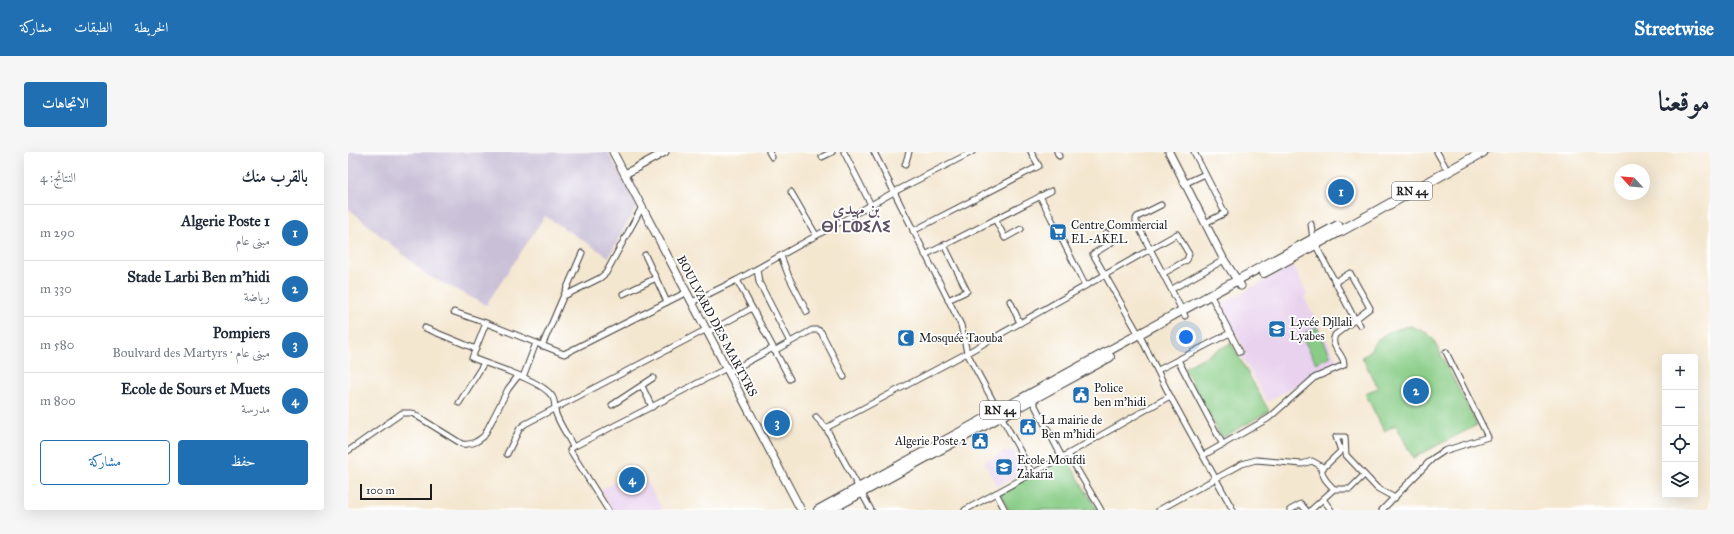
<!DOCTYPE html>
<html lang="ar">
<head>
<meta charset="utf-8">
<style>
  body { margin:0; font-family:"IM FELL Great Primer",Amiri,"Noto Sans Tifinagh",serif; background:#f6f6f7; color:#1f2937; direction:rtl }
  .controls { position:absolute; right:12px; bottom:12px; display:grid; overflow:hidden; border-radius:4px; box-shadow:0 4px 16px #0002 }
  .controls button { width:36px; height:36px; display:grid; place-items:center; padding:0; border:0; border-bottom:1px solid #e0e1e3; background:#fff; color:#1f2937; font:20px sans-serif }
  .compass { position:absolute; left:1266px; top:12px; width:36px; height:36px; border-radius:50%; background:#fff; box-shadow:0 4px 16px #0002; rotate:296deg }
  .scale { position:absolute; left:12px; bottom:10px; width:72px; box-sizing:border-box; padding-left:4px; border:2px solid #1c1c1c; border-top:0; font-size:11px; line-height:14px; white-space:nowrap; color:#1c1c1c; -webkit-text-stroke:3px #fff; paint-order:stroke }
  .you { position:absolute; left:838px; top:185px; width:14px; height:14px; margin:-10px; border:3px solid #fff; border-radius:50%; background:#1a73e8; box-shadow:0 0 0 6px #1a73e833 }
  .badge { display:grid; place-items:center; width:26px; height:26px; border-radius:50%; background:#1f6fb2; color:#fff; font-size:13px; font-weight:700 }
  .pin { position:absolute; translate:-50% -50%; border:2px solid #fff; box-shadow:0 1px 4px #0006 }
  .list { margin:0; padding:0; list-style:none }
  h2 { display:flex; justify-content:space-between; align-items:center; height:52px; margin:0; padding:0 16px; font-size:17px }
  h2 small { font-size:13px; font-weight:400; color:#747a83 }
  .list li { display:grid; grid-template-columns:26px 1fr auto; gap:12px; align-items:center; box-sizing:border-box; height:56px; padding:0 16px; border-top:1px solid #e0e1e3 }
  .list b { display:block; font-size:15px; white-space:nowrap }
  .list p { margin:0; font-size:13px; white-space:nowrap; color:#747a83 }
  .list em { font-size:13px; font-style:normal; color:#747a83 }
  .actions { display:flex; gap:8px; padding:12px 16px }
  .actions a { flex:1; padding:9px 0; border:1px solid #1f6fb2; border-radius:4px; text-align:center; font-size:14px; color:#1f6fb2 }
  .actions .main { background:#1f6fb2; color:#fff }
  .icon { flex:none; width:22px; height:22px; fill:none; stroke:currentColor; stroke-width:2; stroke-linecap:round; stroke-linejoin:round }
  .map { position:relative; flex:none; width:1362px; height:358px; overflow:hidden; direction:ltr; border-radius:4px }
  header { display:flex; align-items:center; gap:24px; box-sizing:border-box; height:56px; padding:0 20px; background:#1f6fb2; color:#fff }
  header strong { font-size:19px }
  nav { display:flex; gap:22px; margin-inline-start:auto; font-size:14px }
  .intro { display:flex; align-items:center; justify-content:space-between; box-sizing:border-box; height:96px; padding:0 24px }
  h1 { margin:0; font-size:28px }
  .button { padding:10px 18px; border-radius:4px; background:#1f6fb2; color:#fff; font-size:14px; font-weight:700 }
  main { display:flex; gap:24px; padding:0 24px }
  aside { flex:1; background:#fff; border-radius:4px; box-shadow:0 4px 16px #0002 }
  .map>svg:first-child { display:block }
  .built { fill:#e9d2ee }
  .industrial { fill:#c9bfd7 }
  .green { fill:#88cc86; stroke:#527451 }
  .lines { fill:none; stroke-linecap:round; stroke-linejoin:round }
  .street-casing { stroke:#3c3a37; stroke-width:7 }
  .secondary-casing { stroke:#3c3a37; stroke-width:9 }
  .primary-casing { stroke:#3c3a37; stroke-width:10 }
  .highway-casing { stroke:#3c3a37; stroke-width:11 }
  .street { stroke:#fff; stroke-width:5 }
  .secondary { stroke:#fff; stroke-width:7 }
  .primary { stroke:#fff; stroke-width:8 }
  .highway { stroke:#fff; stroke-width:9 }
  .labels { text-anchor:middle; stroke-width:3.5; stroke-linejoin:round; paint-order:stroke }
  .shield { fill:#fff; stroke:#606060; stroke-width:1 }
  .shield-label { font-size:11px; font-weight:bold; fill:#1c1c1c }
  .poi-label { font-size:12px; fill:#1c1c1c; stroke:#fff; text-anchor:start }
  .street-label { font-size:12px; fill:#1c1c1c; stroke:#fff }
  .district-label { font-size:16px; font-weight:bold; fill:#5e5162; stroke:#fff }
</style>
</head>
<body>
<header>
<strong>Streetwise</strong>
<nav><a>الخريطة</a><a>الطبقات</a><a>مشاركة</a></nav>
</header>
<div class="intro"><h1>موقعنا</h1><a class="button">الاتجاهات</a></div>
<main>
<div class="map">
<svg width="1362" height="358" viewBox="0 0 1362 358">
  <rect width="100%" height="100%" fill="#fff"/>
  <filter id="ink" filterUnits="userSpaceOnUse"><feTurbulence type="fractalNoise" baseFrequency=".025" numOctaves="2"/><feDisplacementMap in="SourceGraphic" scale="8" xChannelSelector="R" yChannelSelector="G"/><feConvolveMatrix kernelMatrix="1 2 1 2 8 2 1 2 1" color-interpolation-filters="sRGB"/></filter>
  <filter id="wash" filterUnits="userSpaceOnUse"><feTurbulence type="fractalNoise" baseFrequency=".012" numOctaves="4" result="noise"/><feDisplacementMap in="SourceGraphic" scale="16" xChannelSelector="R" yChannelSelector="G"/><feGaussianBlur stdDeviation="0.9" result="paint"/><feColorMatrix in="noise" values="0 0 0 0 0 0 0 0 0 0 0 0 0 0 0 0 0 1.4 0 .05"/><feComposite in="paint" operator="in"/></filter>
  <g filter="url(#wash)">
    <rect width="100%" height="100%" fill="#f4e7d0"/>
    <!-- built -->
    <g class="built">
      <path d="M945,113L960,143L956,145L990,209L919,250L893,203L898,200L872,153Z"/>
      <path d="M665,298L677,319L649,335L636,310L656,299L658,301Z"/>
      <path d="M291,317L315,358H264L253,338Z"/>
    </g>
    <!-- industrial -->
    <path class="industrial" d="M0,0H260L289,54L261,105L197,64L138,153L79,123L0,56Z"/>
    <!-- green -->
    <g class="green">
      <path d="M1063,174L1079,181L1085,187L1129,273L1065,306L1048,273L1036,279L1017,241L1030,236L1014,205C1024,199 1023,194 1031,187C1038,179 1053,176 1063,174Z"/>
      <path d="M969,175L983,204L968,211L953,183Z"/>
      <path d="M883,191L921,259L874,286L836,216Z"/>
      <path d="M718,305L749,358H661L652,341Z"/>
    </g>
  </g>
  <g filter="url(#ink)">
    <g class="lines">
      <defs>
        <g id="street">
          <path d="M421,0L424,5"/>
          <path d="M496,0L523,53"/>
          <path d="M526,0L613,173L619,201L684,321"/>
          <path d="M709,0L711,4"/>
          <path d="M846,0L877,61L857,71"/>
          <path d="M1089,0L1097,14"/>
          <path d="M474,5L484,0"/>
          <path d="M557,13L561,0"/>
          <path d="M836,32L857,22"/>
          <path d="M443,40L468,83"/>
          <path d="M692,44L737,133"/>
          <path d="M813,53L789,65L788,67V70L837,164"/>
          <path d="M647,67L657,86L673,77"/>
          <path d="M963,72L965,88L1005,164L1012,173"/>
          <path d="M565,79L691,14L683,0"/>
          <path d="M758,81L763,91L745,102L794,188L822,244L885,358"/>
          <path d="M596,93L619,139L600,148"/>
          <path d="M297,103L319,150"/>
          <path d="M577,103L703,39"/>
          <path d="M433,104L441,125L459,160"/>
          <path d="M409,117L411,130L442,190"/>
          <path d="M389,128L442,227"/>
          <path d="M824,137L876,108"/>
          <path d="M275,142L308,126"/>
          <path d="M216,144L252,126L258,121L294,55"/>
          <path d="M863,144L892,200"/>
          <path d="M662,149L672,171"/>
          <path d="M344,150L389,128L546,40L624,0"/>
          <path d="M106,160L138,171L216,202L339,140"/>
          <path d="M138,171L124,206C144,214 193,228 204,244C208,250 206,256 208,262C212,273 220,284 225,295"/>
          <path d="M77,176L128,197"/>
          <path d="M360,180L404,156"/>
          <path d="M194,194L234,101"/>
          <path d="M426,199L464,178H470L473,180L496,225"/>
          <path d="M830,208L875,293"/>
          <path d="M810,218L882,181"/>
          <path d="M381,220L425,196"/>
          <path d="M175,225L188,191"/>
          <path d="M294,234L304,255"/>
          <path d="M684,248L714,305"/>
          <path d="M111,251L136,211"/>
          <path d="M264,253L305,226"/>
          <path d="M468,265L478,276L523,358"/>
          <path d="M478,276L619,201L829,82L841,102L839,108L816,121"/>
          <path d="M0,299L54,261H64L114,292C124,293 129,290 136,284L160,237L170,224"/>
          <path d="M159,302L172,276L177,272L359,177"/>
          <path d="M720,302L753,358"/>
          <path d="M856,303L921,266L966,226L996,213C997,202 981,196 987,183L1022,156L1002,121L987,130"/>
          <path d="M973,318L993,299L988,285H997L998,303L1029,336L1047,346"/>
          <path d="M648,341L657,358"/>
          <path d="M975,347L983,358"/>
          <path d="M260,358L222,298L225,295L379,216"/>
          <path d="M617,358L720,302L822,244"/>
          <path d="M811,358L894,312L908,308L954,312L964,309L973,314C974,325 978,329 986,337H1002L1016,323"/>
          <path d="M942,358L953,352L958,358"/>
          <path d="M963,358L986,337"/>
          <path d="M1034,358L1084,307L1096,299L1140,285L1098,200"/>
        </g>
        <g id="secondary">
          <path d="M265,0L453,358"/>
          <path d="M821,0L876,108L893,134"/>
          <path d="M277,22L317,0"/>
        </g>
        <g id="primary">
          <path d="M916,121L993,79"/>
          <path d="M470,358L990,73"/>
          <path d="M482,358L762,205"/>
        </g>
        <path id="highway" d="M993,79L1135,0"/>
      </defs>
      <!-- street casing -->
      <use href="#street" class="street-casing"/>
      <!-- secondary casing -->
      <use href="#secondary" class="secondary-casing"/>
      <!-- primary casing -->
      <use href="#primary" class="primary-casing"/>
      <!-- highway casing -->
      <use href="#highway" class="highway-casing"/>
      <!-- street -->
      <use href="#street" class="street"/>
      <!-- secondary -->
      <use href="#secondary" class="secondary"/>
      <!-- primary -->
      <use href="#primary" class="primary"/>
      <!-- highway -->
      <use href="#highway" class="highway"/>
    </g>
  </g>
  <!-- icons -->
  <defs>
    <symbol id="supermarket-square" viewBox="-11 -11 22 22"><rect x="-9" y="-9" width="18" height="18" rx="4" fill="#1f6fb2" stroke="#fff"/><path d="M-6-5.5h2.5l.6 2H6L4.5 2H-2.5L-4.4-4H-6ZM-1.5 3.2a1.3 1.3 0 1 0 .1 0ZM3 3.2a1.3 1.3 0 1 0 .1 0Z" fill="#fff"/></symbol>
    <symbol id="school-square" viewBox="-11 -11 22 22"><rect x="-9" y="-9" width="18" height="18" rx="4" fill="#1f6fb2" stroke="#fff"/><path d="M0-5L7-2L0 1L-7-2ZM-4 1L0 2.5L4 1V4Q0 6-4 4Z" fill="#fff"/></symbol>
    <symbol id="mosque-square" viewBox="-11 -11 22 22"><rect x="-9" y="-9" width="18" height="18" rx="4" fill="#1f6fb2" stroke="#fff"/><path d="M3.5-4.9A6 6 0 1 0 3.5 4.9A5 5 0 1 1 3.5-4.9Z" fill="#fff"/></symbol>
    <symbol id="civic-square" viewBox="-11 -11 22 22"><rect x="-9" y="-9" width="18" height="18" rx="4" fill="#1f6fb2" stroke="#fff"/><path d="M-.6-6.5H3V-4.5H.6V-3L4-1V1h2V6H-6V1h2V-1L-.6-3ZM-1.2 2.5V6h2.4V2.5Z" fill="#fff"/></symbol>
  </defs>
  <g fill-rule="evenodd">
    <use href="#supermarket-square" x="700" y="70" width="20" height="20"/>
    <use href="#school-square" x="919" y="167" width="20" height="20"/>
    <use href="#mosque-square" x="548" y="176" width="20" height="20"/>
    <use href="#civic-square" x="723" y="233" width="20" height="20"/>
    <use href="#civic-square" x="670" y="265" width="20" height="20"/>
    <use href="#civic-square" x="622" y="279" width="20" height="20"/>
    <use href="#school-square" x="646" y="305" width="20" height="20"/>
  </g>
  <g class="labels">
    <!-- shield labels -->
    <g class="shield">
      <rect x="1044" y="30" width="40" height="18" rx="3"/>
      <rect x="632" y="249" width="40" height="18" rx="3"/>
    </g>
    <g class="shield-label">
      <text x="1064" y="43">RN 44</text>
      <text x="652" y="262">RN 44</text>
    </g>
    <!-- poi labels -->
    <g class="poi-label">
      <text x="723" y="77">Centre Commercial<tspan x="723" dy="14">EL-AKEL</tspan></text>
      <text x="942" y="174">Lycée Djllali<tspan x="942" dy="14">Lyabes</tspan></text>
      <text x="571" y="190">Mosquée Taouba</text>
      <text x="746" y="240">Police<tspan x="746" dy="14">ben m'hidi</tspan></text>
      <text x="693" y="272">La mairie de<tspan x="693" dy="14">Ben m'hidi</tspan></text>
      <text x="619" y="293" text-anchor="end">Algerie Poste 2</text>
      <text x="669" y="312">Ecole Moufdi<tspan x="669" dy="14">Zakaria</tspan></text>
    </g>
    <!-- street labels -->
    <g class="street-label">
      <text transform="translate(369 174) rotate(62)" y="4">BOULVARD DES MARTYRS</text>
    </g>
    <!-- district labels -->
    <g class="district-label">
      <text x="508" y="62">بن مهيدي<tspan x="508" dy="18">ⴱⵏ ⵎⵀⵉⴷⵉ</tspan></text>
    </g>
  </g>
</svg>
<div class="controls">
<button>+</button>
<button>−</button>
<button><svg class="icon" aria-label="locate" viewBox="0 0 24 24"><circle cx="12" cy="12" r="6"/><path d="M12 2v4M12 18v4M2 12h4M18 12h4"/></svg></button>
<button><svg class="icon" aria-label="layers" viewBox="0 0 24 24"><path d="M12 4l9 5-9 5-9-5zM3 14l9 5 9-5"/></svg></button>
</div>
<svg class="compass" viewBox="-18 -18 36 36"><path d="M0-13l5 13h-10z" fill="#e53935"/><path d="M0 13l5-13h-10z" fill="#747a83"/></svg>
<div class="scale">100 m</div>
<div class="you"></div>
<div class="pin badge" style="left:993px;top:40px">1</div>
<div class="pin badge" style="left:1068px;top:239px">2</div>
<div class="pin badge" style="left:429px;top:271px">3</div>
<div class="pin badge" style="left:284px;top:328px">4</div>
</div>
<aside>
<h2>بالقرب منك<small>النتائج: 4</small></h2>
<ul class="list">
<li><span class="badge">1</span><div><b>Algerie Poste 1</b><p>مبنى عام</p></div><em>290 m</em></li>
<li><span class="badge">2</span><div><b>Stade Larbi Ben m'hidi</b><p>رياضة</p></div><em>330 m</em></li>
<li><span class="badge">3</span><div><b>Pompiers</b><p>مبنى عام · Boulvard des Martyrs</p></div><em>580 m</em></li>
<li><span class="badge">4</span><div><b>Ecole de Sours et Muets</b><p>مدرسة</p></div><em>800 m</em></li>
</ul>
<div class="actions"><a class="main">حفظ</a><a>مشاركة</a></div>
</aside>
</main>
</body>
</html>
